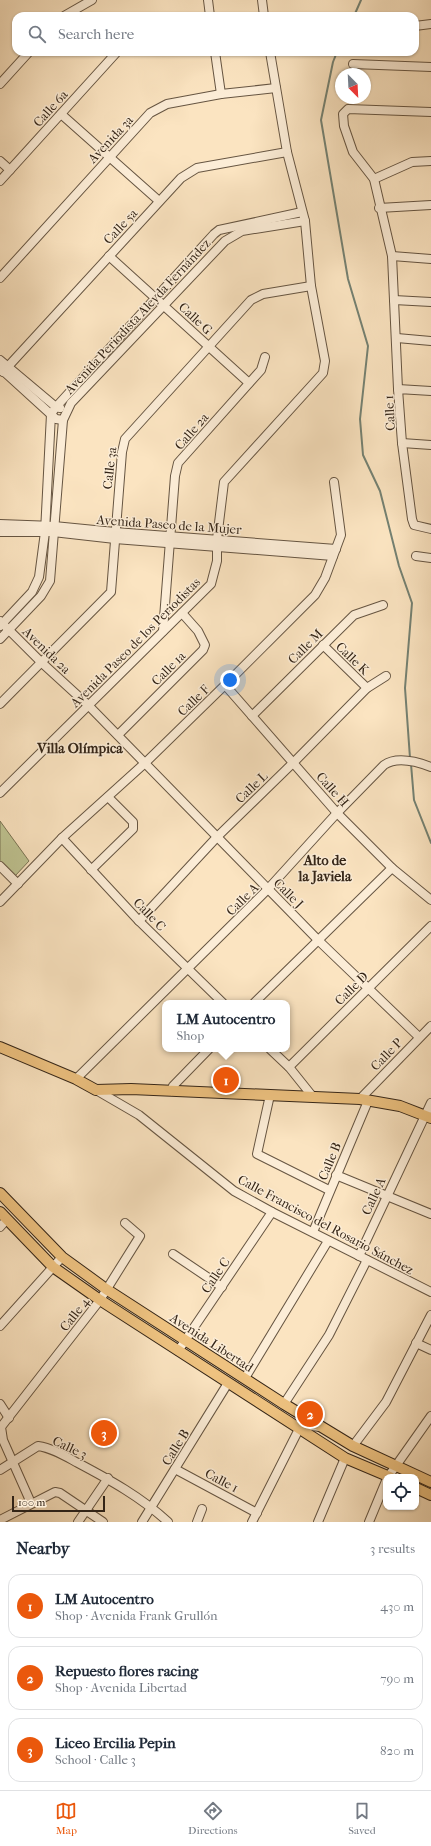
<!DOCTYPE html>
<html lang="en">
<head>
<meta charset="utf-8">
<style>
  body { margin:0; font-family:"IM FELL French Canon",serif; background:#f6f6f7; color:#1f2937 }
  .controls { position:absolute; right:12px; bottom:12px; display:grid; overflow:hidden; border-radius:8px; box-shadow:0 1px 3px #0004 }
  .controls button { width:36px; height:36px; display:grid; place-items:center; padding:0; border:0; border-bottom:1px solid #e0e1e3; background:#fff; color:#1f2937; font:20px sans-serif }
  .compass { position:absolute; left:335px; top:68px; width:36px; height:36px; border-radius:50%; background:#fff; box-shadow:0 1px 3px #0004; rotate:156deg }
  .scale { position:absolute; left:12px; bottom:10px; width:93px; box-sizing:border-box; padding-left:4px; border:2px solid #342517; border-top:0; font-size:11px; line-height:14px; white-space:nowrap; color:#342517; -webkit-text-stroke:3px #fcedd7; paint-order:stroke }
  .you { position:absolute; left:230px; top:680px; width:14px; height:14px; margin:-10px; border:3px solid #fff; border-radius:50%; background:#1a73e8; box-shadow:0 0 0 6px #1a73e833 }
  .badge { display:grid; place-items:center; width:26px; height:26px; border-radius:50%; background:#ea580c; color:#fff; font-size:13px; font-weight:700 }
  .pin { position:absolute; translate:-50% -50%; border:2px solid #fff; box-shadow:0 1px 4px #0006 }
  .popup { position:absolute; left:162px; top:1000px; width:128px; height:52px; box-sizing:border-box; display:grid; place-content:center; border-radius:8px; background:#fff; filter:drop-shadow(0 1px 3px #0005); font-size:13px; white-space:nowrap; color:#747a83 }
  .popup b { font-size:15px; color:#1f2937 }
  .popup::after { content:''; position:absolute; left:50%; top:100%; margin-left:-8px; border:8px solid transparent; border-top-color:#fff }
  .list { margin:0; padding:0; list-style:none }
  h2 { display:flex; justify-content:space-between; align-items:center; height:52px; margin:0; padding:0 16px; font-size:17px }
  h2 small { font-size:13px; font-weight:400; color:#747a83 }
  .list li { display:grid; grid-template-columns:26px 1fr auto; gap:12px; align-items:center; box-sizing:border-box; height:64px; margin:0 8px 8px; padding:0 8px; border:1px solid #e0e1e3; border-radius:12px }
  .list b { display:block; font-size:15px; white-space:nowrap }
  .list p { margin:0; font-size:13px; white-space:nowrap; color:#747a83 }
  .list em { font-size:13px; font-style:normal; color:#747a83 }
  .icon { flex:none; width:22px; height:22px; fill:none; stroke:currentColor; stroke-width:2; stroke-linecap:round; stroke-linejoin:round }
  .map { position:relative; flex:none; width:431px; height:1522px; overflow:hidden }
  .search { position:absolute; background:#fff; box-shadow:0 1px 3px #0004; left:12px; right:12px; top:12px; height:44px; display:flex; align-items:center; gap:10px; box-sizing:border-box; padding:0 14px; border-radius:12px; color:#747a83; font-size:15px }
  .sheet { height:268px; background:#fff }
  nav { display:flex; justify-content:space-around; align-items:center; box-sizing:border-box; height:56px; border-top:1px solid #e0e1e3; background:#fff; font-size:11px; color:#747a83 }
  nav a { display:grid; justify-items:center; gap:2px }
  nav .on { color:#ea580c }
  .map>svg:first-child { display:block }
  .green { fill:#bfc492; stroke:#7a7454 }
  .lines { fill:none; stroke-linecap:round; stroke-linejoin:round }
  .stream { stroke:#748172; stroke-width:2 }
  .minor-casing { stroke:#665542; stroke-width:10 }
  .major-casing { stroke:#342517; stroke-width:12 }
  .minor { stroke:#fcedd7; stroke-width:8 }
  .major { stroke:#eec280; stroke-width:10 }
  .labels { text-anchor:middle; stroke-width:3; stroke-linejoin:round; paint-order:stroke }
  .street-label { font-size:13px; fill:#342517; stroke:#fcedd7 }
  .neighbourhood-label { font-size:14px; font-weight:bold; fill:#342517; stroke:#fcedd7 }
</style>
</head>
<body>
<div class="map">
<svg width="431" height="1522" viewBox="0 0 431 1522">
  <rect width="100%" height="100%" fill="#fbe4c1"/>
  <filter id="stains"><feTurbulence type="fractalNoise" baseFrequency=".005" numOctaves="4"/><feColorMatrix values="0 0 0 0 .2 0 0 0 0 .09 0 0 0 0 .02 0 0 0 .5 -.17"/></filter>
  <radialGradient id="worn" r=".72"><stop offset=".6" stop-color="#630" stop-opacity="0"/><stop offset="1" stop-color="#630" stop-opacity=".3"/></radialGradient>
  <!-- green -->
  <path class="green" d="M0,821L29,861L15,876L0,861Z"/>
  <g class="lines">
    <!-- stream -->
    <g class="stream">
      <path d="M354,16L361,0"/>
      <path d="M337,52L333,62L321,120L348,279L368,346L360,419L363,455L380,491L399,566L412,603L405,688L410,758"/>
      <path d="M411,764L414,800L431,843"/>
    </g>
    <defs>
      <g id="minor">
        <path d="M208,0L210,16"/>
        <path d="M262,0L264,16"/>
        <path d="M64,16L92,0"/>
        <path d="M415,26L431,24"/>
        <path d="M215,52L221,94"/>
        <path d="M353,64L431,67"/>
        <path d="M0,84L29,52"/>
        <path d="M61,114L159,201"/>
        <path d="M0,161L10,170"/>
        <path d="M374,179L412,162L431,161"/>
        <path d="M0,181L117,52"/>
        <path d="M379,208L431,205"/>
        <path d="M109,256L249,383"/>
        <path d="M392,256L431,259"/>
        <path d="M0,278L150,113L167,104L221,94L276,88"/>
        <path d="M394,300L431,302"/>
        <path d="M397,338L431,341"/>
        <path d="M0,360L56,407L60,408"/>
        <path d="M1,369L56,419L63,420"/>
        <path d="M3,372L181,178L197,168L287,152"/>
        <path d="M398,389L392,256L374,179L353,152L344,126L343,114L348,109L431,112"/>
        <path d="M431,391L398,389L402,443L412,519L414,525L431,529"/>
        <path d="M402,443L431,445"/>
        <path d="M0,524L54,526L115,532L336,549"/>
        <path d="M0,532H53L115,539L333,556"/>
        <path d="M416,556L431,558"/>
        <path d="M0,621L41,662L88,705L319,941L419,1037"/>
        <path d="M0,626L32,592L39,577L45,532L51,414L56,407L214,234L219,230L302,212"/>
        <path d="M163,631L175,476L178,463L261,370L265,357"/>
        <path d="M0,639L41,596L50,581L63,420L71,403L225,241L242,231L305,221"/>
        <path d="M323,645L367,688"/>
        <path d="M225,685L337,813L392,868L431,900"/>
        <path d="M0,704L111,592L122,452L125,439L251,300L263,294L311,286"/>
        <path d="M252,716L354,615L383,605"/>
        <path d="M118,735L203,650L205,645L198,631L182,613"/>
        <path d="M0,793L211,584L217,561V539L224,482L323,373L325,361L311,286L305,221L287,152L270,52"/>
        <path d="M62,838L139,921L223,1003"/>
        <path d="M0,866L18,884"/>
        <path d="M91,870L133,829V822L108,797"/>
        <path d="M0,902L62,838L145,763L225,685L315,595L325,578L341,535L334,482"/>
        <path d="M139,921L217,837L293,763L367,688L386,676"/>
        <path d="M254,1003L392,868"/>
        <path d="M270,1049L289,1067L313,1097"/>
        <path d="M289,1067L431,926"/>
        <path d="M76,1079L268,889L337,813L384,765C397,756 418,762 431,767"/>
        <path d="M96,1090L139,1115L234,1191L272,1212L431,1292"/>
        <path d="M171,1091L173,1086L209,1049"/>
        <path d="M270,1095L257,1154L329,1190"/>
        <path d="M360,1099L431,1026"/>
        <path d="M336,1175L431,1214"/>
        <path d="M0,1227L7,1219"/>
        <path d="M313,1232L368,1101"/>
        <path d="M173,1254L222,1287"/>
        <path d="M359,1256L431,1103"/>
        <path d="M0,1326L62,1257"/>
        <path d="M416,1343L431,1350"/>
        <path d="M178,1351L272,1212"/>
        <path d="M245,1378L328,1241"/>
        <path d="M0,1404L9,1418"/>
        <path d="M284,1404L329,1335L367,1260"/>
        <path d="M353,1446L386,1402L431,1315"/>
        <path d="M175,1469L257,1513"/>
        <path d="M0,1470L38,1446C52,1448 65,1456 78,1463C110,1480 141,1497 168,1522"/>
        <path d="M388,1477L431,1416"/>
        <path d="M31,1503L3,1440L1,1427L100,1300L140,1236L125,1223"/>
        <path d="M0,1520L55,1492L60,1493L103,1522"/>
        <path d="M78,1522L108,1478"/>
        <path d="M142,1522L228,1383"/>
        <path d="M197,1522L202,1509"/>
        <path d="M252,1522L299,1429L310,1426L321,1427"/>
        <path d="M318,1522L345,1458"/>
        <path d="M369,1522L386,1481"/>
      </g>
      <g id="major">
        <path d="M0,1047L76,1079L96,1090L131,1089L360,1099L400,1106L431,1118"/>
        <path d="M0,1193L62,1257L106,1289L284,1404L353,1446L431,1482"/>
        <path d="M0,1212L53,1267L100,1300L345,1458L390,1477"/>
        <path d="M416,1488L431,1495"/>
      </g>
    </defs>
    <!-- minor casing -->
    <use href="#minor" class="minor-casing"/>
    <!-- major casing -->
    <use href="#major" class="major-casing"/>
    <!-- minor -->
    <use href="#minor" class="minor"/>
    <!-- major -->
    <use href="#major" class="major"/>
  </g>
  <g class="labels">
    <!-- street labels -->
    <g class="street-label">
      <text transform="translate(50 108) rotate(-48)" y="5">Calle 6a</text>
      <text transform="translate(110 139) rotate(-47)" y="5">Avenida 3a</text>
      <text transform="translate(120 226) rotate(-47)" y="5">Calle 5a</text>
      <text transform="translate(137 316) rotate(-47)" y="5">Avenida Periodista Aleyda Fernández</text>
      <text transform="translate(196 318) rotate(43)" y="5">Calle G</text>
      <text transform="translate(389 413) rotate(-93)" y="5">Calle 1</text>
      <text transform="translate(191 431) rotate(-49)" y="5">Calle 2a</text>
      <text transform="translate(109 468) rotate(-83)" y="5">Calle 3a</text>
      <text transform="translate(169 524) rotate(4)" y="5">Avenida Paseo de la Mujer</text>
      <text transform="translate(135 642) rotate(-45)" y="5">Avenida Paseo de los Periodistas</text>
      <text transform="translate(305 646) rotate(-45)" y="5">Calle M</text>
      <text transform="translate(47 650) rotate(44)" y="5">Avenida 2a</text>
      <text transform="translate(353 658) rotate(44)" y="5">Calle K</text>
      <text transform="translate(168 668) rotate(-45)" y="5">Calle 1a</text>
      <text transform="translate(193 700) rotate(-44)" y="5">Calle F</text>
      <text transform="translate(251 787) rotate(-44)" y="5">Calle L</text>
      <text transform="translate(333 789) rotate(48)" y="5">Calle H</text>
      <text transform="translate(289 893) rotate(45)" y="5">Calle J</text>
      <text transform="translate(242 899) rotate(-45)" y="5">Calle A</text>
      <text transform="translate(150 914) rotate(46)" y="5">Calle C</text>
      <text transform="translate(351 988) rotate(-45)" y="5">Calle D</text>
      <text transform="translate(386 1054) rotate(-46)" y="5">Calle P</text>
      <text transform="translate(329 1161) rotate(-67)" y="5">Calle B</text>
      <text transform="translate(373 1196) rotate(-65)" y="5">Calle A</text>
      <text transform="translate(326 1224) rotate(28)" y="5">Calle Francisco del Rosario Sánchez</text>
      <text transform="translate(215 1275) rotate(-56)" y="5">Calle C</text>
      <text transform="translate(74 1314) rotate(-52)" y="5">Calle 4</text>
      <text transform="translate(212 1342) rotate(33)" y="5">Avenida Libertad</text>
      <text transform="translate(70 1447) rotate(25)" y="5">Calle 3</text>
      <text transform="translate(175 1447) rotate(-58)" y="5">Calle B</text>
      <text transform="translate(222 1480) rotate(28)" y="5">Calle 1</text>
    </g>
    <!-- neighbourhood labels -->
    <g class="neighbourhood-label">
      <text x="80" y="753">Villa Olímpica</text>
      <text x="325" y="865">Alto de<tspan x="325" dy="16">la Javiela</tspan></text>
    </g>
  </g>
  <rect width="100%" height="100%" filter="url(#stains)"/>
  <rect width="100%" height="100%" fill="url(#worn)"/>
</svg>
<div class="controls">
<button><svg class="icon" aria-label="locate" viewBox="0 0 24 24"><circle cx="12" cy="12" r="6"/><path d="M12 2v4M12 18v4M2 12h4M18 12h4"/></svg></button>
</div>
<svg class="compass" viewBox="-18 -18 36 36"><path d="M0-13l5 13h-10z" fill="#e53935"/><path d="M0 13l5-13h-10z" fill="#747a83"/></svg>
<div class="scale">100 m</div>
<div class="you"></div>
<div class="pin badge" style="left:226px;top:1080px">1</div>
<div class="popup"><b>LM Autocentro</b>Shop</div>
<div class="pin badge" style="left:310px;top:1414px">2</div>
<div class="pin badge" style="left:104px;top:1433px">3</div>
<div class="search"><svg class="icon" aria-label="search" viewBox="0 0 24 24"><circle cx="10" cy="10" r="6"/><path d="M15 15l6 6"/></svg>Search here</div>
</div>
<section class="sheet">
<h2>Nearby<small>3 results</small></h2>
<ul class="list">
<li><span class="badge">1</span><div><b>LM Autocentro</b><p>Shop · Avenida Frank Grullón</p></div><em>430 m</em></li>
<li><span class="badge">2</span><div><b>Repuesto flores racing</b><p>Shop · Avenida Libertad</p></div><em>790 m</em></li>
<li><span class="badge">3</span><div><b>Liceo Ercilia Pepin</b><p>School · Calle 3</p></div><em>820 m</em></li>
</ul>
</section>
<nav>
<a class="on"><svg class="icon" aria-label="map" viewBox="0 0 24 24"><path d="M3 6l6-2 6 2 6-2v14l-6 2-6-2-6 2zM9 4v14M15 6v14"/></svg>Map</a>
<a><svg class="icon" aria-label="directions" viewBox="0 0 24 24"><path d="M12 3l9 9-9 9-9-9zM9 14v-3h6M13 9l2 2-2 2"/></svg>Directions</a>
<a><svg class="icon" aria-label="saved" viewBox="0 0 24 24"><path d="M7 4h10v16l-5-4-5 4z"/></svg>Saved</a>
</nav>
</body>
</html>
